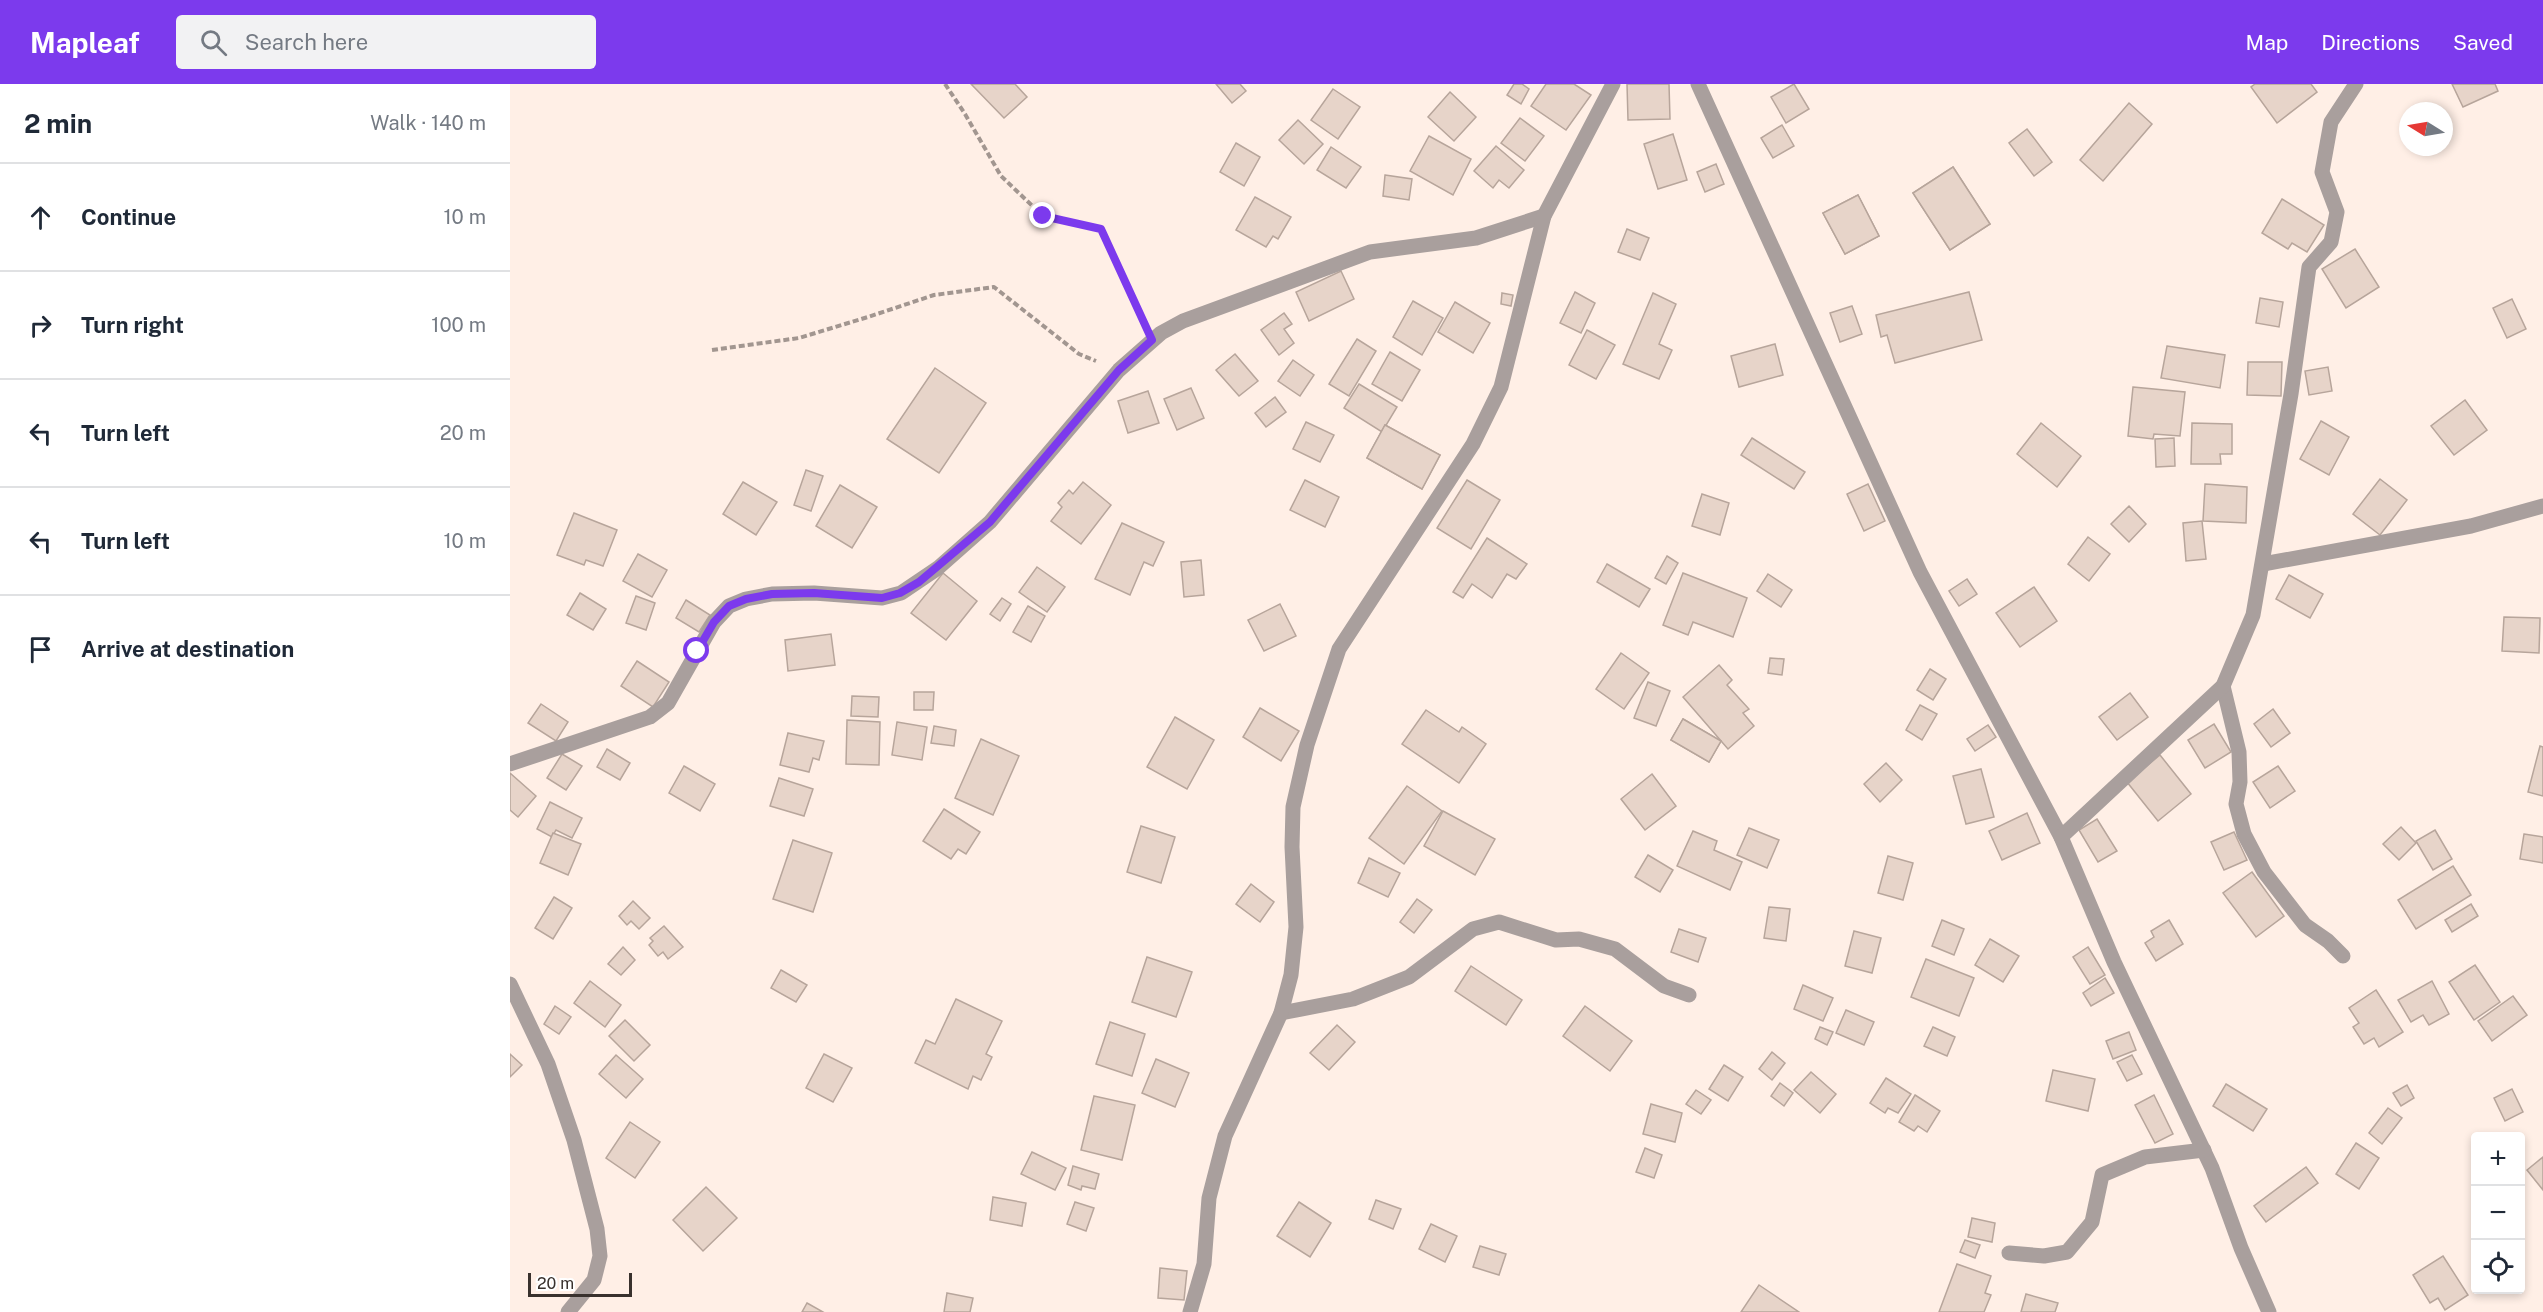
<!DOCTYPE html>
<html lang="en">
<head>
<meta charset="utf-8">
<style>
  body { margin:0; font-family:"Public Sans",sans-serif; background:#f2f2f3; color:#1f2937 }
  .controls { position:absolute; right:18px; bottom:18px; display:grid; overflow:hidden; border-radius:6px; box-shadow:0 3px 9px #0003 }
  .controls button { width:54px; height:54px; display:grid; place-items:center; padding:0; border:0; border-bottom:2px solid #e0e1e3; background:#fff; color:#1f2937; font:30px sans-serif }
  .compass { position:absolute; left:1889px; top:18px; width:54px; height:54px; border-radius:50%; background:#fff; box-shadow:0 3px 9px #0003; rotate:281deg }
  .scale { position:absolute; left:18px; bottom:15px; width:104px; box-sizing:border-box; padding-left:6px; border:3px solid #39312d; border-top:0; font-size:16px; line-height:21px; white-space:nowrap; color:#39312d; -webkit-text-stroke:4px #fff; paint-order:stroke }
  .stop { position:absolute; width:18px; height:18px; margin:-14px; border:4px solid #7c3aed; border-radius:50%; background:#fff }
  .stop.end { background:#7c3aed; border-color:#fff; box-shadow:0 2px 6px #0008 }
  .list { margin:0; padding:0; list-style:none }
  h2 { display:flex; justify-content:space-between; align-items:center; height:78px; margin:0; padding:0 24px; font-size:26px }
  h2 small { font-size:20px; font-weight:400; color:#747a83 }
  .list li { display:grid; grid-template-columns:39px 1fr auto; gap:18px; align-items:center; box-sizing:border-box; height:108px; padding:0 24px; border-top:2px solid #e0e1e3 }
  .list b { display:block; font-size:22px; white-space:nowrap }
  .list em { font-size:20px; font-style:normal; color:#747a83 }
  .icon { flex:none; width:33px; height:33px; fill:none; stroke:currentColor; stroke-width:2; stroke-linecap:round; stroke-linejoin:round }
  .map { position:relative; flex:none; width:2033px; height:1228px; overflow:hidden }
  header { display:flex; align-items:center; gap:36px; box-sizing:border-box; height:84px; padding:0 30px; background:#7c3aed; color:#fff }
  header strong { font-size:28px }
  nav { display:flex; gap:33px; margin-inline-start:auto; font-size:21px }
  .search { width:420px; height:54px; background:#f2f2f3; display:flex; align-items:center; gap:15px; box-sizing:border-box; padding:0 21px; border-radius:6px; color:#747a83; font-size:22px }
  main { display:flex }
  aside { flex:1; background:#fff }
  .map>svg:first-child { display:block }
  .building { fill:#e7d4c9; stroke:#b7a59b; stroke-width:1.5 }
  .lines { fill:none; stroke-linecap:round; stroke-linejoin:round }
  .path { stroke:#a29690; stroke-width:4; stroke-dasharray:6 3; stroke-linecap:butt }
  .minor { stroke:#a99f9d; stroke-width:15 }
  .route { stroke:#7c3aed; stroke-width:8 }
</style>
</head>
<body>
<header>
<strong>Mapleaf</strong>
<div class="search"><svg class="icon" aria-label="search" viewBox="0 0 24 24"><circle cx="10" cy="10" r="6"/><path d="M15 15l6 6"/></svg>Search here</div>
<nav><a>Map</a><a>Directions</a><a>Saved</a></nav>
</header>
<main>
<aside>
<h2>2 min<small>Walk · 140 m</small></h2>
<ul class="list">
<li><svg class="icon" aria-label="ahead" viewBox="0 0 24 24"><path d="M12 20V5M6 11l6-6 6 6"/></svg><div><b>Continue</b></div><em>10 m</em></li>
<li><svg class="icon" aria-label="right" viewBox="0 0 24 24"><path d="M7 20v-9h11M14 6l5 5-5 5"/></svg><div><b>Turn right</b></div><em>100 m</em></li>
<li><svg class="icon" aria-label="left" viewBox="0 0 24 24"><path d="M17 20v-9H6M10 6l-5 5 5 5"/></svg><div><b>Turn left</b></div><em>20 m</em></li>
<li><svg class="icon" aria-label="left" viewBox="0 0 24 24"><path d="M17 20v-9H6M10 6l-5 5 5 5"/></svg><div><b>Turn left</b></div><em>10 m</em></li>
<li><svg class="icon" aria-label="arrive" viewBox="0 0 24 24"><path d="M6 21V4h12l-3 4 3 4H6"/></svg><div><b>Arrive at destination</b></div></li>
</ul>
</aside>
<div class="map">
<svg width="2033" height="1228" viewBox="0 0 2033 1228">
  <rect width="100%" height="100%" fill="#ffefe6"/>
  <!-- building -->
  <g class="building">
    <path d="M461,0H505L517,13L494,34Z"/>
    <path d="M706,0H730L736,7L722,19Z"/>
    <path d="M1004,0H1012L1019,5L1011,20L997,11Z"/>
    <path d="M1036,0H1064L1081,11L1056,46L1021,22Z"/>
    <path d="M1117,0H1159L1160,35L1118,36Z"/>
    <path d="M1284,0L1299,25L1276,39L1261,13Z"/>
    <path d="M1745,0H1801L1807,8L1767,39L1741,3Z"/>
    <path d="M1942,0H1985L1988,7L1953,23Z"/>
    <path d="M823,5L850,23L828,55L801,36Z"/>
    <path d="M940,8L966,33L944,57L918,33Z"/>
    <path d="M1619,19L1642,40L1593,97L1570,76Z"/>
    <path d="M1010,34L1034,52L1015,77L991,59Z"/>
    <path d="M788,36L813,60L794,80L769,56Z"/>
    <path d="M1272,41L1284,62L1263,74L1251,54Z"/>
    <path d="M1517,45L1542,78L1524,92L1499,59Z"/>
    <path d="M1163,50L1177,96L1148,105L1134,60Z"/>
    <path d="M919,52L961,75L943,111L900,87Z"/>
    <path d="M726,59L750,73L734,102L710,88Z"/>
    <path d="M986,62L1014,86L999,104L989,96L983,104L964,87Z"/>
    <path d="M821,63L851,83L836,104L807,86Z"/>
    <path d="M1206,80L1214,100L1195,108L1187,88Z"/>
    <path d="M1443,83L1480,140L1440,166L1403,109Z"/>
    <path d="M1443,83L1480,140L1440,166L1403,109Z"/>
    <path d="M875,91L902,95L899,116L873,112Z"/>
    <path d="M1348,111L1369,152L1335,170L1313,129Z"/>
    <path d="M1348,111L1369,152L1335,170L1313,129Z"/>
    <path d="M745,113L781,133L768,155L763,152L756,163L726,146Z"/>
    <path d="M1772,115L1814,141L1797,168L1782,159L1778,165L1752,149Z"/>
    <path d="M1117,145L1139,154L1130,176L1108,168Z"/>
    <path d="M1845,165L1869,203L1836,224L1812,185Z"/>
    <path d="M831,187L844,215L799,237L786,208Z"/>
    <path d="M1065,208L1085,219L1071,249L1050,239Z"/>
    <path d="M1459,208L1472,256L1385,279L1377,251L1371,253L1366,231Z"/>
    <path d="M992,209L1003,211L1001,222L991,220Z"/>
    <path d="M1143,209L1166,220L1149,260L1162,266L1149,295L1113,280Z"/>
    <path d="M1750,214L1773,218L1769,243L1746,239Z"/>
    <path d="M2002,215L2016,245L1997,254L1983,224Z"/>
    <path d="M903,217L933,234L912,271L883,253Z"/>
    <path d="M945,218L980,239L963,269L928,248Z"/>
    <path d="M1342,222L1352,250L1330,258L1320,229Z"/>
    <path d="M774,229L782,240L774,245L784,259L769,271L751,246Z"/>
    <path d="M1077,246L1105,261L1086,295L1059,281Z"/>
    <path d="M847,255L866,267L839,312L819,300Z"/>
    <path d="M1265,260L1273,291L1229,303L1221,272Z"/>
    <path d="M1657,262L1715,271L1710,304L1651,294Z"/>
    <path d="M880,268L910,286L892,317L862,300Z"/>
    <path d="M725,270L748,297L729,312L706,286Z"/>
    <path d="M783,276L804,291L790,312L768,297Z"/>
    <path d="M1738,278H1772L1771,312L1737,311Z"/>
    <path d="M1818,283L1822,307L1799,311L1795,287Z"/>
    <path d="M425,284L476,319L429,389L377,355Z"/>
    <path d="M849,300L887,323L872,348L834,324Z"/>
    <path d="M1623,303L1675,308L1670,352L1644,350L1643,355L1618,352Z"/>
    <path d="M681,304L694,334L667,346L654,315Z"/>
    <path d="M638,307L649,339L618,349L608,317Z"/>
    <path d="M765,313L776,328L756,343L745,329Z"/>
    <path d="M1955,316L1977,346L1944,371L1921,342Z"/>
    <path d="M1811,337L1839,353L1819,391L1790,375Z"/>
    <path d="M796,338L824,351L810,378L783,365Z"/>
    <path d="M1531,339L1571,372L1547,403L1507,370Z"/>
    <path d="M1682,339L1722,340V370H1710L1711,380H1681Z"/>
    <path d="M875,341L930,371L912,405L857,374Z"/>
    <path d="M875,341L930,371L912,405L857,374Z"/>
    <path d="M1242,354L1295,388L1284,405L1231,371Z"/>
    <path d="M1664,354L1665,382L1646,383L1645,355Z"/>
    <path d="M296,386L313,392L301,427L284,421Z"/>
    <path d="M1870,395L1897,416L1870,451L1843,430Z"/>
    <path d="M795,396L829,413L815,443L780,426Z"/>
    <path d="M957,396L990,416L961,465L927,444Z"/>
    <path d="M233,398L267,418L246,451L213,430Z"/>
    <path d="M573,398L601,421L571,460L541,437L552,423L548,419L559,406L563,410Z"/>
    <path d="M1358,400L1375,437L1354,447L1337,410Z"/>
    <path d="M1695,400L1737,403L1736,439L1693,437Z"/>
    <path d="M330,401L367,423L342,464L306,442Z"/>
    <path d="M1192,410L1219,419L1210,451L1182,442Z"/>
    <path d="M1619,422L1636,440L1619,458L1601,440Z"/>
    <path d="M64,429L107,446L93,482L76,476L74,481L47,471Z"/>
    <path d="M1692,437L1696,475L1676,477L1673,439Z"/>
    <path d="M612,439L654,458L643,482L634,478L620,511L585,495Z"/>
    <path d="M1578,453L1600,470L1579,497L1558,480Z"/>
    <path d="M977,454L1017,480L1006,495L997,490L982,514L962,500L953,514L943,508Z"/>
    <path d="M128,470L157,486L142,513L113,497Z"/>
    <path d="M1157,472L1168,479L1156,500L1145,494Z"/>
    <path d="M691,476L694,511L674,513L671,478Z"/>
    <path d="M1097,480L1140,505L1129,523L1087,498Z"/>
    <path d="M527,483L555,503L537,528L509,508Z"/>
    <path d="M433,489L467,517L436,556L401,529Z"/>
    <path d="M1173,489L1237,514L1223,553L1183,538L1178,551L1153,541Z"/>
    <path d="M1258,490L1282,506L1271,523L1247,507Z"/>
    <path d="M1779,491L1813,510L1800,534L1766,515Z"/>
    <path d="M1457,495L1467,510L1449,522L1439,507Z"/>
    <path d="M1524,503L1547,537L1510,563L1486,529Z"/>
    <path d="M70,509L96,525L83,546L57,531Z"/>
    <path d="M126,512L145,519L136,546L116,539Z"/>
    <path d="M492,514L501,520L490,537L480,530Z"/>
    <path d="M176,516L200,531L189,548L166,534Z"/>
    <path d="M770,520L786,552L754,567L738,536Z"/>
    <path d="M518,522L535,532L521,558L503,548Z"/>
    <path d="M1994,533L2030,534L2029,569L1992,567Z"/>
    <path d="M321,550L325,581L278,587L275,556Z"/>
    <path d="M1111,569L1139,589L1114,625L1086,605Z"/>
    <path d="M1260,574L1274,575L1272,591L1258,589Z"/>
    <path d="M127,577L159,598L143,623L111,602Z"/>
    <path d="M1209,581L1222,596L1217,601L1239,625L1233,629L1244,642L1218,665L1173,613Z"/>
    <path d="M1420,585L1436,595L1423,616L1407,606Z"/>
    <path d="M1138,598L1160,607L1146,642L1124,634Z"/>
    <path d="M404,608H424L423,626H404Z"/>
    <path d="M1620,609L1638,633L1607,656L1589,633Z"/>
    <path d="M342,612L369,613L368,633L341,632Z"/>
    <path d="M31,620L58,638L46,657L18,639Z"/>
    <path d="M1410,621L1427,630L1412,656L1396,646Z"/>
    <path d="M750,624L789,647L771,677L733,653Z"/>
    <path d="M1763,625L1780,649L1761,663L1744,640Z"/>
    <path d="M916,626L949,648L952,643L976,660L949,699L892,660Z"/>
    <path d="M665,633L704,656L677,705L637,683Z"/>
    <path d="M1173,635L1211,657L1199,678L1161,656Z"/>
    <path d="M1173,635L1211,657L1199,678L1161,656Z"/>
    <path d="M337,636L370,638L369,681L336,680Z"/>
    <path d="M387,638L417,643L412,676L382,671Z"/>
    <path d="M1704,640L1721,668L1695,684L1678,656Z"/>
    <path d="M1478,641L1486,653L1465,667L1457,655Z"/>
    <path d="M424,642L446,646L444,662L421,659Z"/>
    <path d="M278,649L314,657L309,676L303,674L299,688L270,681Z"/>
    <path d="M471,655L509,672L483,731L445,714Z"/>
    <path d="M2030,662L2033,663V712L2018,708Z"/>
    <path d="M97,665L120,679L110,696L87,683Z"/>
    <path d="M52,670L72,682L56,706L37,694Z"/>
    <path d="M1650,671L1681,710L1648,737L1617,698Z"/>
    <path d="M1376,679L1392,696L1370,718L1354,700Z"/>
    <path d="M174,682L205,700L190,727L159,709Z"/>
    <path d="M1768,682L1785,707L1760,724L1743,698Z"/>
    <path d="M1471,685L1484,733L1456,740L1443,692Z"/>
    <path d="M0,689L26,712L8,733L0,726Z"/>
    <path d="M1142,690L1166,722L1135,746L1111,715Z"/>
    <path d="M269,694L303,705L294,732L260,722Z"/>
    <path d="M897,702L932,727L894,780L859,754Z"/>
    <path d="M40,718L72,734L62,754L46,746L42,753L27,745Z"/>
    <path d="M434,725L470,748L456,770L448,765L441,775L413,757Z"/>
    <path d="M933,727L985,755L965,791L914,762Z"/>
    <path d="M1517,729L1530,759L1492,776L1479,747Z"/>
    <path d="M1587,735L1607,767L1588,778L1569,746Z"/>
    <path d="M631,742L665,753L651,799L617,788Z"/>
    <path d="M1891,743L1906,759L1889,776L1873,760Z"/>
    <path d="M1239,744L1269,756L1257,784L1227,771Z"/>
    <path d="M1925,746L1942,775L1923,786L1906,757Z"/>
    <path d="M1183,747L1207,757L1204,766L1232,778L1220,806L1167,782Z"/>
    <path d="M1724,748L1737,776L1714,786L1701,758Z"/>
    <path d="M43,749L71,760L58,791L30,779Z"/>
    <path d="M2014,750L2033,753V779L2010,775Z"/>
    <path d="M283,756L322,769L303,828L263,815Z"/>
    <path d="M1138,771L1163,786L1150,808L1125,793Z"/>
    <path d="M1378,772L1403,779L1393,816L1368,809Z"/>
    <path d="M859,774L890,789L878,813L848,799Z"/>
    <path d="M1943,782L1961,811L1906,845L1888,816Z"/>
    <path d="M1742,788L1774,832L1746,853L1713,809Z"/>
    <path d="M741,800L764,818L750,838L726,820Z"/>
    <path d="M44,813L62,824L43,855L25,844Z"/>
    <path d="M907,815L922,826L904,849L890,838Z"/>
    <path d="M123,817L140,834L129,845L121,837L117,841L109,832Z"/>
    <path d="M1961,820L1968,832L1942,848L1935,836Z"/>
    <path d="M1259,823L1280,825L1276,857L1254,854Z"/>
    <path d="M1432,836L1454,845L1444,871L1422,862Z"/>
    <path d="M1659,836L1673,860L1646,877L1635,859L1644,853L1641,847Z"/>
    <path d="M154,842L173,863L158,875L153,868L148,872L139,861L143,857L140,854Z"/>
    <path d="M1169,845L1196,854L1188,878L1161,868Z"/>
    <path d="M1344,847L1371,854L1362,889L1335,882Z"/>
    <path d="M1480,855L1509,872L1493,898L1465,881Z"/>
    <path d="M113,863L125,876L111,891L98,880Z"/>
    <path d="M1578,863L1595,891L1580,900L1563,873Z"/>
    <path d="M637,873L682,888L666,933L622,918Z"/>
    <path d="M1416,875L1464,894L1449,932L1401,913Z"/>
    <path d="M1965,881L1990,918L1964,936L1939,898Z"/>
    <path d="M961,882L1012,916L996,941L945,907Z"/>
    <path d="M271,886L297,901L286,918L261,904Z"/>
    <path d="M1595,894L1604,909L1581,922L1573,909Z"/>
    <path d="M80,897L111,921L95,943L64,919Z"/>
    <path d="M1922,897L1939,930L1919,941L1913,931L1901,938L1888,916Z"/>
    <path d="M1293,901L1323,914L1313,937L1284,925Z"/>
    <path d="M1866,906L1893,948L1869,963L1864,954L1854,960L1843,943L1849,939L1839,924Z"/>
    <path d="M2003,912L2017,931L1982,957L1968,937Z"/>
    <path d="M446,915L492,937L476,970L482,973L471,996L463,992L458,1005L405,979L416,956L425,960Z"/>
    <path d="M45,922L61,933L49,950L34,940Z"/>
    <path d="M1075,922L1122,957L1100,987L1053,952Z"/>
    <path d="M1336,926L1364,938L1354,961L1326,949Z"/>
    <path d="M115,936L140,961L124,977L99,952Z"/>
    <path d="M600,938L635,950L622,992L586,980Z"/>
    <path d="M827,941L845,958L819,986L800,969Z"/>
    <path d="M1310,943L1323,948L1317,961L1305,955Z"/>
    <path d="M1423,943L1445,953L1437,972L1414,962Z"/>
    <path d="M1619,948L1626,966L1603,975L1596,957Z"/>
    <path d="M1262,968L1275,979L1262,996L1249,985Z"/>
    <path d="M0,970L12,981L0,993Z"/>
    <path d="M314,970L342,984L323,1018L296,1004Z"/>
    <path d="M106,971L133,995L116,1014L89,990Z"/>
    <path d="M1622,971L1632,990L1617,997L1607,978Z"/>
    <path d="M646,975L679,989L665,1023L632,1009Z"/>
    <path d="M1214,981L1233,993L1218,1017L1199,1005Z"/>
    <path d="M1543,986L1585,995L1578,1027L1536,1017Z"/>
    <path d="M1301,988L1326,1010L1310,1029L1284,1006Z"/>
    <path d="M1376,994L1401,1010L1388,1029L1378,1024L1375,1029L1360,1019Z"/>
    <path d="M1270,999L1283,1009L1274,1022L1261,1012Z"/>
    <path d="M1716,1000L1757,1025L1743,1047L1703,1022Z"/>
    <path d="M1897,1001L1904,1014L1891,1022L1883,1009Z"/>
    <path d="M2002,1005L2013,1028L1995,1037L1984,1014Z"/>
    <path d="M1186,1006L1201,1016L1191,1030L1176,1020Z"/>
    <path d="M1405,1011L1430,1027L1417,1048L1408,1042L1404,1047L1389,1038Z"/>
    <path d="M1644,1011L1663,1050L1645,1059L1625,1021Z"/>
    <path d="M584,1012L625,1021L612,1076L571,1066Z"/>
    <path d="M1141,1020L1172,1029L1165,1058L1133,1050Z"/>
    <path d="M1878,1024L1892,1034L1872,1060L1859,1049Z"/>
    <path d="M120,1038L150,1058L125,1094L96,1074Z"/>
    <path d="M1846,1059L1869,1074L1849,1105L1826,1090Z"/>
    <path d="M1135,1064L1152,1071L1144,1094L1126,1088Z"/>
    <path d="M522,1068L556,1084L545,1106L511,1090Z"/>
    <path d="M2033,1073V1106L2017,1086Z"/>
    <path d="M563,1082L589,1090L585,1105L572,1102L571,1106L558,1101Z"/>
    <path d="M1796,1083L1808,1099L1756,1138L1744,1122Z"/>
    <path d="M196,1103L227,1134L193,1167L163,1136Z"/>
    <path d="M483,1113L516,1119L512,1142L480,1136Z"/>
    <path d="M866,1116L891,1125L883,1145L859,1135Z"/>
    <path d="M565,1118L584,1124L576,1147L557,1140Z"/>
    <path d="M789,1118L821,1139L800,1173L767,1152Z"/>
    <path d="M1462,1134L1485,1139L1482,1158L1458,1153Z"/>
    <path d="M921,1140L947,1152L935,1178L909,1165Z"/>
    <path d="M1455,1156L1470,1161L1465,1174L1450,1168Z"/>
    <path d="M970,1162L996,1170L989,1191L963,1183Z"/>
    <path d="M1933,1172L1958,1211L1935,1226L1928,1214L1920,1219L1903,1191Z"/>
    <path d="M1447,1180L1481,1192L1475,1209L1481,1211L1474,1228H1429Z"/>
    <path d="M650,1184L677,1187L674,1216L648,1214Z"/>
    <path d="M1249,1201L1289,1228H1231Z"/>
    <path d="M437,1209L463,1214L460,1228H434Z"/>
    <path d="M1516,1210L1548,1219L1545,1228H1511Z"/>
    <path d="M297,1219L313,1228H292Z"/>
  </g>
  <g class="lines">
    <!-- path -->
    <g class="path">
      <path d="M435,0L455,30L491,92L533,132L591,145L632,234"/>
      <path d="M202,266L289,254L358,233L424,211L484,203L569,270L586,277"/>
    </g>
    <!-- minor -->
    <g class="minor">
      <path d="M1188,0L1410,488L1551,753L1604,878L1702,1084L1731,1164L1759,1228"/>
      <path d="M1753,480L1961,442L2033,422"/>
      <path d="M1713,602L1729,668L1730,698L1726,720L1734,750L1754,788L1795,841L1818,857L1833,872"/>
      <path d="M0,680L140,633L158,619L204,538L219,522L236,515L262,510L304,509L372,514L391,509L428,484L480,438L609,286L651,249L673,237L860,168L966,154L1034,132"/>
      <path d="M1551,753L1713,602L1743,531L1781,310L1799,183L1821,158L1827,128L1812,88L1821,38L1846,0"/>
      <path d="M0,900L38,980L64,1056L87,1145L90,1172L84,1196L58,1228"/>
      <path d="M771,929L843,915L899,893L963,845L989,838L1046,856L1069,855L1105,865L1154,902L1179,911"/>
      <path d="M1499,1169L1534,1172L1557,1168L1582,1138L1592,1091L1635,1073L1694,1066"/>
      <path d="M680,1228L694,1180L699,1114L715,1052L771,929L781,891L786,843L782,763L783,723L797,661L829,565L963,360L991,303L1034,132L1103,0"/>
    </g>
  </g>
  <g class="lines">
    <!-- route -->
    <path class="route" d="M187,567L204,538L219,522L236,515L262,510L304,509L372,514L390,509L409,498L480,438L609,286L642,256L591,145L533,132"/>
  </g>
</svg>
<div class="controls">
<button>+</button>
<button>−</button>
<button><svg class="icon" aria-label="locate" viewBox="0 0 24 24"><circle cx="12" cy="12" r="6"/><path d="M12 2v4M12 18v4M2 12h4M18 12h4"/></svg></button>
</div>
<svg class="compass" viewBox="-18 -18 36 36"><path d="M0-13l5 13h-10z" fill="#e53935"/><path d="M0 13l5-13h-10z" fill="#747a83"/></svg>
<div class="scale">20 m</div>
<div class="stop" style="left:187px;top:567px"></div>
<div class="stop end" style="left:533px;top:132px"></div>
</div>
</main>
</body>
</html>
